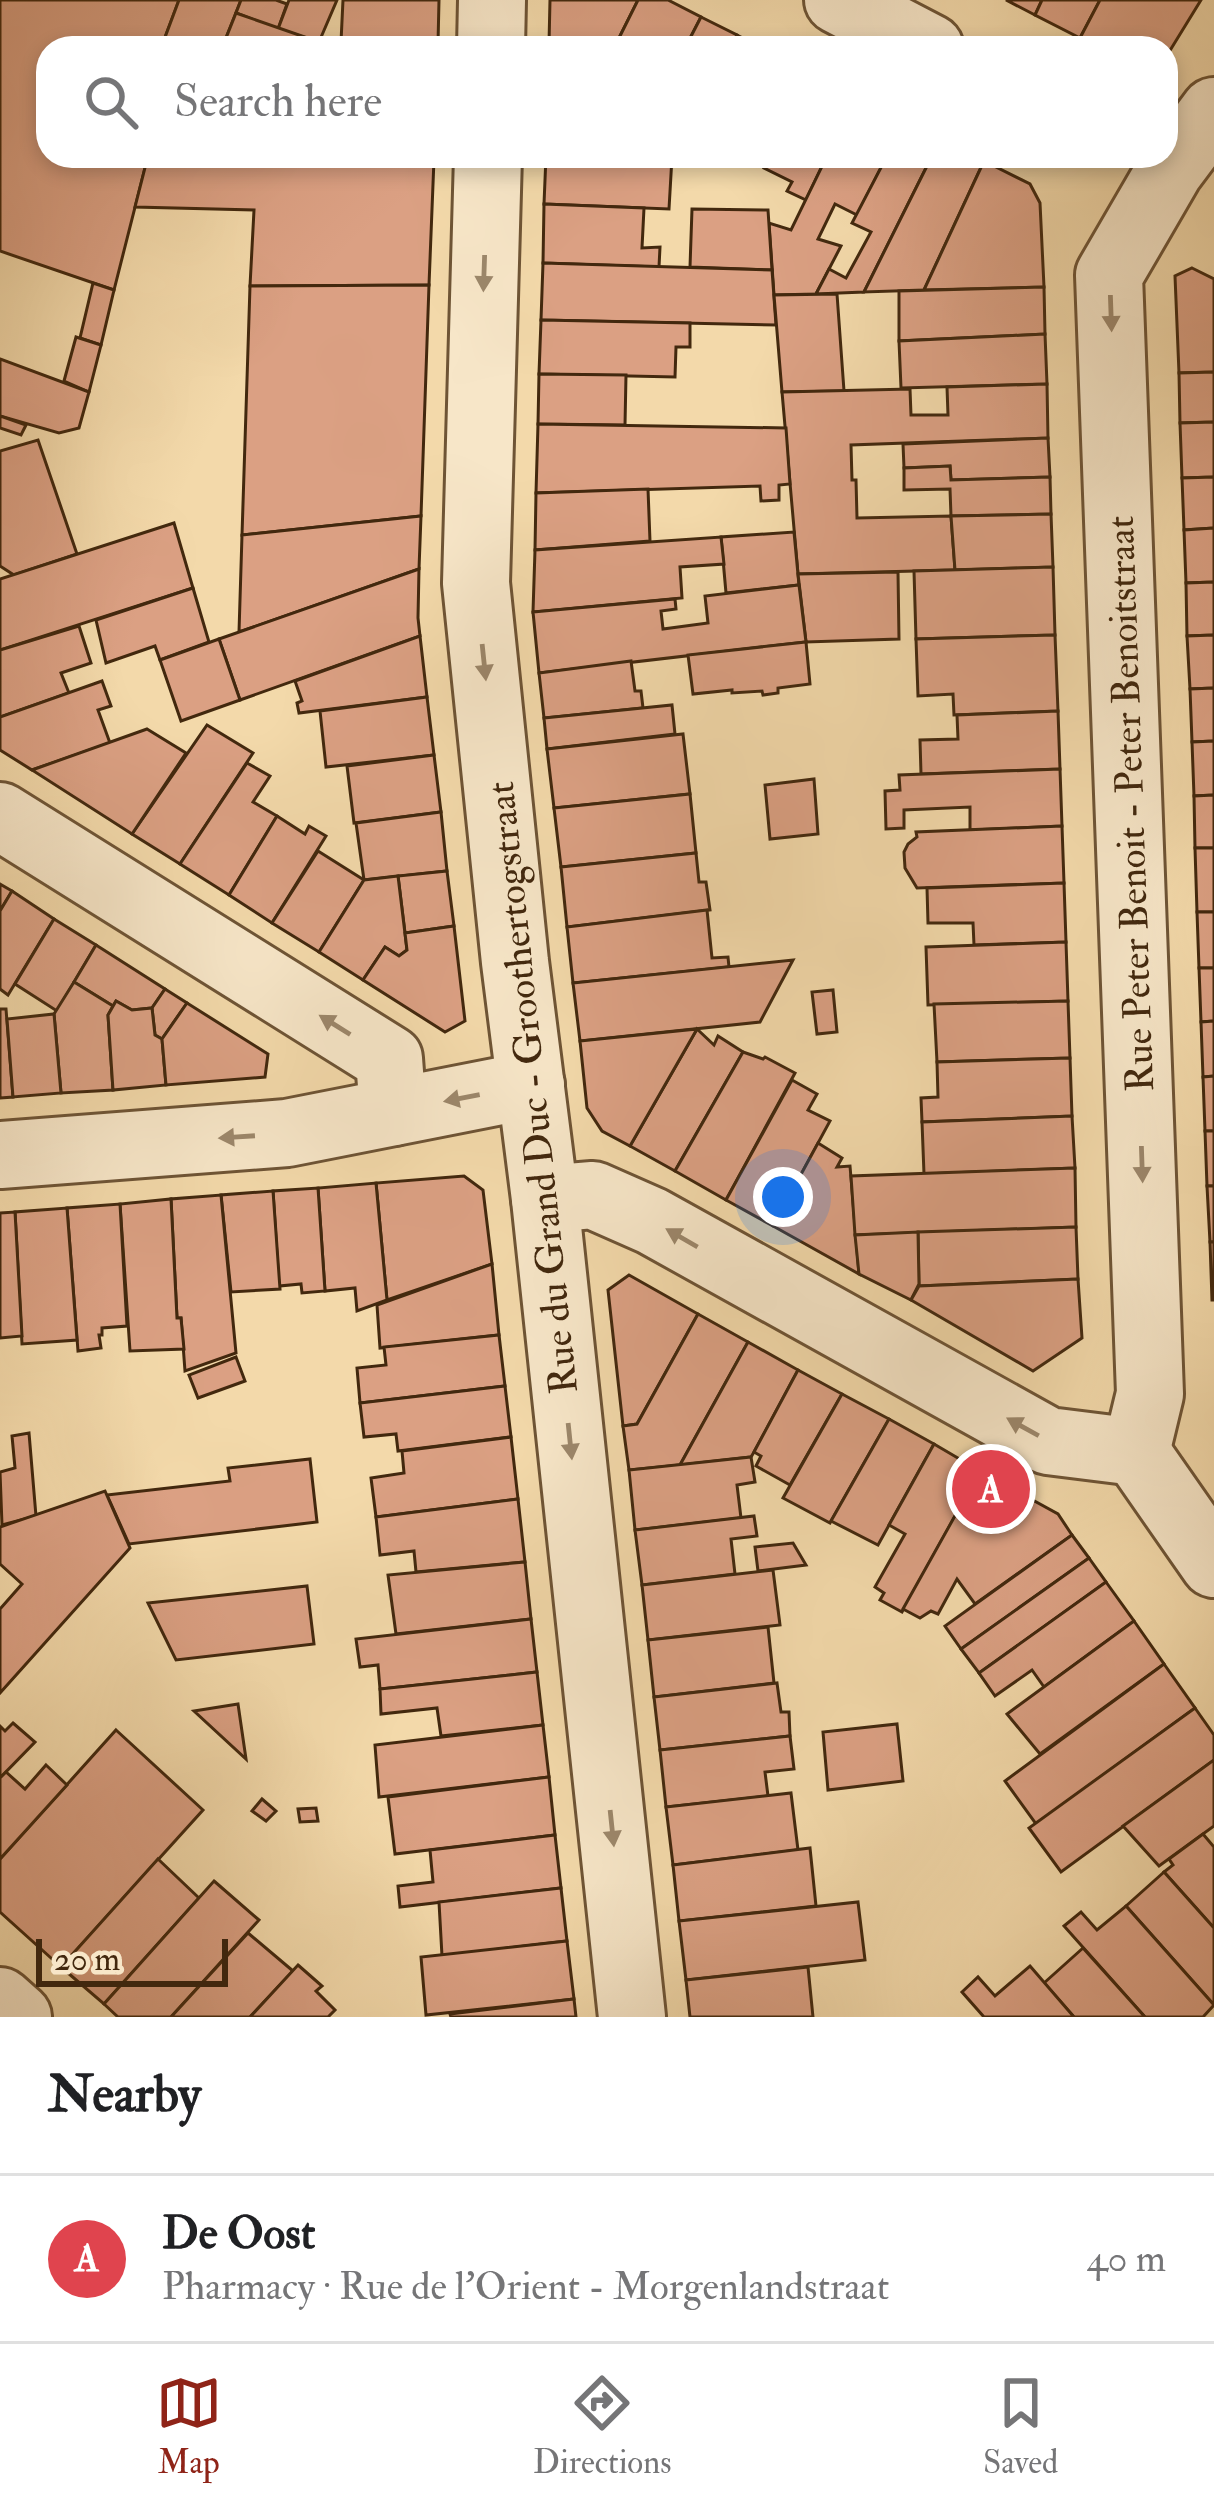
<!DOCTYPE html>
<html lang="en">
<head>
<meta charset="utf-8">
<style>
  body { margin:0; font-family:"IM FELL Double Pica",serif; background:#f2f2f2; color:#202124 }
  .scale { position:absolute; left:36px; bottom:30px; width:192px; box-sizing:border-box; padding-left:12px; border:6px solid #42280e; border-top:0; font-size:33px; line-height:42px; white-space:nowrap; color:#42280e; -webkit-text-stroke:9px #f7e6c8; paint-order:stroke }
  .you { position:absolute; left:783px; top:1197px; width:42px; height:42px; margin:-30px; border:9px solid #fff; border-radius:50%; background:#1a73e8; box-shadow:0 0 0 18px #1a73e833 }
  .badge { display:grid; place-items:center; width:78px; height:78px; border-radius:50%; background:#8f2418; color:#fff; font-size:39px; font-weight:700 }
  .pin { position:absolute; translate:-50% -50%; border:6px solid #fff; box-shadow:0 3px 12px #0006 }
  .list { margin:0; padding:0; list-style:none }
  h2 { display:flex; justify-content:space-between; align-items:center; height:156px; margin:0; padding:0 48px; font-size:51px }
  h2 small { font-size:39px; font-weight:400; color:#757577 }
  .list li { display:grid; grid-template-columns:78px 1fr auto; gap:36px; align-items:center; box-sizing:border-box; height:168px; padding:0 48px; border-top:3px solid #e0e0e0 }
  .list b { display:block; font-size:45px; white-space:nowrap }
  .list p { margin:0; font-size:39px; white-space:nowrap; color:#757577 }
  .list em { font-size:39px; font-style:normal; color:#757577 }
  .icon { flex:none; width:66px; height:66px; fill:none; stroke:currentColor; stroke-width:2; stroke-linecap:round; stroke-linejoin:round }
  .map { position:relative; flex:none; width:1214px; height:2017px; overflow:hidden }
  .search { position:absolute; background:#fff; box-shadow:0 6px 18px #0003; left:36px; right:36px; top:36px; height:132px; display:flex; align-items:center; gap:30px; box-sizing:border-box; padding:0 42px; border-radius:36px; color:#757577; font-size:45px }
  .sheet { height:324px; background:#fff }
  nav { display:flex; justify-content:space-around; align-items:center; box-sizing:border-box; height:168px; border-top:3px solid #e0e0e0; background:#fff; font-size:33px; color:#757577 }
  nav a { display:grid; justify-items:center; gap:6px }
  nav .on { color:#8f2418 }
  .map>svg:first-child { display:block }
  .building { fill:#dba083; stroke:#42280e; stroke-width:3 }
  .lines { fill:none; stroke-linecap:round; stroke-linejoin:round }
  .minor-casing { stroke:#6e5435; stroke-width:72 }
  .minor { stroke:#f7e6c8; stroke-width:66 }
  .oneway { fill:#9c876b }
  .labels { text-anchor:middle; stroke-width:9; stroke-linejoin:round; paint-order:stroke }
  .street-label { font-size:39px; fill:#42280e; stroke:#f7e6c8 }
</style>
</head>
<body>
<div class="map">
<svg width="1214" height="2017" viewBox="0 0 1214 2017">
  <rect width="100%" height="100%" fill="#f3d9aa"/>
  <filter id="stains"><feTurbulence type="fractalNoise" baseFrequency=".00167" numOctaves="4"/><feColorMatrix values="0 0 0 0 .2 0 0 0 0 .09 0 0 0 0 .02 0 0 0 .5 -.17"/></filter>
  <radialGradient id="worn" r=".72"><stop offset=".6" stop-color="#630" stop-opacity="0"/><stop offset="1" stop-color="#630" stop-opacity=".3"/></radialGradient>
  <!-- building -->
  <g class="building">
    <path d="M0,0H179L161,48H48V156H148L114,290L0,251Z"/>
    <path d="M179,0H241L222,48H161Z"/>
    <path d="M241,0H276L287,4L278,29L236,13Z"/>
    <path d="M289,0H337L319,42L278,29Z"/>
    <path d="M343,0H439L438,44L341,42Z"/>
    <path d="M550,0H638L614,48H557L549,44Z"/>
    <path d="M638,0H668L701,17L685,48H614Z"/>
    <path d="M1006,0H1042L1035,15Z"/>
    <path d="M1042,0H1100L1080,38L1035,15Z"/>
    <path d="M1100,0H1201L1166,57V48H1100L1080,38Z"/>
    <path d="M236,13L319,42L438,44V48H222Z"/>
    <path d="M701,17L737,35L731,48H685Z"/>
    <path d="M737,35L762,48H731Z"/>
    <path d="M148,156L434,159L429,285L250,286L254,210L135,207Z"/>
    <path d="M328,156H434V159Z"/>
    <path d="M546,156L672,157L669,209L544,204Z"/>
    <path d="M770,156H827L806,200L787,191L792,182L764,168Z"/>
    <path d="M827,156H887L857,215L835,204L818,239L841,246L816,294L774,295L769,223L791,230Z"/>
    <path d="M887,156H932L864,292L816,294L829,269L846,278L871,232L852,223Z"/>
    <path d="M932,156H974L984,161L924,290L864,292Z"/>
    <path d="M984,161L1030,184L1040,203L1044,287L924,290Z"/>
    <path d="M544,204L644,208L642,248L660,247L659,267L543,263Z"/>
    <path d="M692,209L768,210L772,270L690,267Z"/>
    <path d="M543,263L772,270L776,325L541,320Z"/>
    <path d="M1192,268L1214,279V372L1179,373L1175,276Z"/>
    <path d="M93,283L114,290L101,345L80,338Z"/>
    <path d="M429,285L421,516L242,535L250,286Z"/>
    <path d="M1044,287L1045,334L899,341V291Z"/>
    <path d="M837,294L844,391L782,392L774,295Z"/>
    <path d="M541,320L690,323V347H676L675,377L539,374Z"/>
    <path d="M1045,334L1047,384L901,388L899,341Z"/>
    <path d="M76,337L101,345L89,392L64,381Z"/>
    <path d="M0,359L89,392L79,428L59,433L0,416Z"/>
    <path d="M1214,372V422L1180,423L1179,373Z"/>
    <path d="M539,374L626,375L625,425L538,424Z"/>
    <path d="M1047,384L1048,438L851,445L852,480H856L857,518L951,516L955,570L798,574L782,392L910,389L911,415H948L947,387Z"/>
    <path d="M0,416L26,425L21,435L0,428Z"/>
    <path d="M1214,422V477L1182,478L1180,423Z"/>
    <path d="M538,424L786,428L790,484L779,485V500L761,501L760,486L536,493Z"/>
    <path d="M1048,438L1050,477L951,480L950,466L904,468L903,444Z"/>
    <path d="M38,440L77,554L14,575L0,566V451Z"/>
    <path d="M950,466L951,480L1050,477L1051,514L951,516L950,489L904,490V468Z"/>
    <path d="M1214,477V528L1184,530L1182,478Z"/>
    <path d="M648,489L650,541L535,550L536,493Z"/>
    <path d="M1051,514L1053,567L955,570L951,516Z"/>
    <path d="M421,516L419,569L239,632L242,535Z"/>
    <path d="M174,523L193,588L0,650V579Z"/>
    <path d="M1214,528V582L1186,583L1184,530Z"/>
    <path d="M794,532L799,585L726,593L721,537Z"/>
    <path d="M721,537L724,564L680,567L682,598L533,612L535,550Z"/>
    <path d="M1053,567L1055,635L916,639L914,571Z"/>
    <path d="M419,569L418,618L420,636L240,700L219,639Z"/>
    <path d="M898,572L899,639L806,642L798,574Z"/>
    <path d="M1214,582V635L1187,636L1186,583Z"/>
    <path d="M799,585L806,642L539,673L533,612L675,599L676,609L661,611L663,629L708,623L705,596Z"/>
    <path d="M193,588L209,642L160,660L155,646L106,663L96,620Z"/>
    <path d="M79,626L91,663L61,673L69,693L0,717V650Z"/>
    <path d="M1055,635L1058,711L954,715L953,694L918,696L916,639Z"/>
    <path d="M1214,635V688L1190,689L1187,636Z"/>
    <path d="M420,636L427,697L299,713L297,703L302,701L295,681Z"/>
    <path d="M219,639L240,700L181,721L160,660Z"/>
    <path d="M806,642L810,684L778,688V693L763,695L762,691L732,693V690L693,694L688,655Z"/>
    <path d="M631,661L635,691H641L643,708L544,718L539,673Z"/>
    <path d="M102,681L111,706L98,710L110,743L32,770L0,750V717Z"/>
    <path d="M1214,688V741L1192,742L1190,689Z"/>
    <path d="M427,697L434,755L326,767L320,711Z"/>
    <path d="M672,705L675,734L547,749L544,718Z"/>
    <path d="M1058,711L1060,769L921,774L920,740L958,739L957,715Z"/>
    <path d="M207,725L253,753L180,864L132,834Z"/>
    <path d="M147,729L186,753L132,834L32,770Z"/>
    <path d="M683,734L690,794L554,808L547,749Z"/>
    <path d="M1214,741V795L1194,796L1192,742Z"/>
    <path d="M434,755L441,812L354,823L347,766Z"/>
    <path d="M247,763L270,776L253,802L277,816L229,895L180,864Z"/>
    <path d="M1060,769L1062,826L970,830V807L904,810V828L886,829L885,791L900,790L899,775Z"/>
    <path d="M814,779L818,834L770,839L765,785Z"/>
    <path d="M690,794L696,853L561,867L554,808Z"/>
    <path d="M1214,795V848H1195L1194,796Z"/>
    <path d="M441,812L447,871L364,880L356,823Z"/>
    <path d="M277,816L305,834L309,826L326,836L272,923L229,895Z"/>
    <path d="M1062,826L1064,883L917,888L905,868L904,852L908,844L917,837L916,832Z"/>
    <path d="M1195,848H1214V912H1197Z"/>
    <path d="M318,851L364,880L319,952L272,923Z"/>
    <path d="M696,853L699,882H706L710,910L567,927L561,867Z"/>
    <path d="M447,871L454,926L405,933L398,876Z"/>
    <path d="M398,876L407,950L399,956L385,947L363,980L319,952L364,880Z"/>
    <path d="M1064,883L1066,942L974,945L973,923H928L927,888Z"/>
    <path d="M0,884L12,891L0,911Z"/>
    <path d="M12,891L54,919L8,995L0,989V911Z"/>
    <path d="M707,910L712,958L728,957L729,967L573,983L567,927Z"/>
    <path d="M1197,912H1214V968H1199Z"/>
    <path d="M54,919L96,945L57,1011L15,984Z"/>
    <path d="M454,926L465,1021L445,1032L363,980L385,947L399,956L407,950L405,933Z"/>
    <path d="M1066,942L1068,1001L928,1005L926,947Z"/>
    <path d="M96,945L165,989L152,1008L132,1010L116,1001L113,1006L74,982Z"/>
    <path d="M793,960L760,1022L580,1041L573,983Z"/>
    <path d="M1199,968H1214V1021L1201,1022Z"/>
    <path d="M74,982L113,1006L108,1015L113,1090L61,1093L54,1014Z"/>
    <path d="M165,989L187,1003L162,1039L155,1035L152,1008Z"/>
    <path d="M833,990L837,1032L817,1034L812,992Z"/>
    <path d="M116,1001L132,1010L152,1008L155,1035L162,1039L166,1085L113,1090L108,1015Z"/>
    <path d="M1068,1001L1070,1058L937,1062L934,1004Z"/>
    <path d="M187,1003L268,1054L265,1077L166,1085L162,1039Z"/>
    <path d="M0,1009H6L13,1097L0,1098Z"/>
    <path d="M54,1014L61,1093L13,1097L7,1019Z"/>
    <path d="M1214,1021V1076L1203,1077L1201,1022Z"/>
    <path d="M697,1029L714,1045L718,1036L743,1052L675,1171L630,1146Z"/>
    <path d="M697,1029L630,1146L602,1131L587,1108L580,1041Z"/>
    <path d="M743,1052L763,1059L765,1057L795,1073L726,1200L675,1171Z"/>
    <path d="M1070,1058L1072,1116L922,1122L921,1098L938,1097L937,1062Z"/>
    <path d="M1214,1076V1131H1205L1203,1077Z"/>
    <path d="M792,1080L817,1094L808,1110L830,1121L773,1226L726,1200Z"/>
    <path d="M1072,1116L1075,1168L924,1174L922,1122Z"/>
    <path d="M1205,1131H1214V1186H1207Z"/>
    <path d="M818,1143L842,1158L837,1167L850,1166L859,1274L773,1226Z"/>
    <path d="M1075,1168L1076,1227L855,1235L851,1176Z"/>
    <path d="M464,1176L483,1190L492,1264L387,1300L376,1183Z"/>
    <path d="M376,1183L387,1300L357,1311L355,1288L325,1291L318,1188Z"/>
    <path d="M1207,1186H1214V1242H1210Z"/>
    <path d="M318,1188L325,1291L302,1293L301,1284L279,1286L273,1191Z"/>
    <path d="M273,1191L280,1289L231,1292L221,1195Z"/>
    <path d="M221,1195L236,1353L185,1371L181,1318H177L171,1199Z"/>
    <path d="M171,1199L177,1318H181L184,1349L130,1351L120,1204Z"/>
    <path d="M120,1204L127,1326L102,1328V1335H99L101,1348L78,1351L67,1208Z"/>
    <path d="M67,1208L77,1340L22,1344L15,1212Z"/>
    <path d="M15,1212L22,1336L0,1338V1213Z"/>
    <path d="M1076,1227L1078,1279L919,1286L918,1232Z"/>
    <path d="M918,1232L919,1284L911,1300L859,1274L855,1235Z"/>
    <path d="M1210,1242H1214V1300H1212Z"/>
    <path d="M492,1264L499,1335L380,1348L377,1305Z"/>
    <path d="M629,1275L698,1314L637,1424L623,1426L608,1290Z"/>
    <path d="M1078,1279L1082,1338L1033,1371L911,1300L919,1286Z"/>
    <path d="M698,1314L748,1342L680,1465L629,1470L623,1426L637,1424Z"/>
    <path d="M499,1335L505,1386L360,1403L357,1368L386,1365L384,1347Z"/>
    <path d="M748,1342L798,1370L754,1452L751,1457L680,1465Z"/>
    <path d="M236,1357L245,1381L198,1398L189,1375Z"/>
    <path d="M798,1370L842,1394L790,1485L756,1466L761,1456L754,1452Z"/>
    <path d="M505,1386L511,1437L398,1451L396,1434L364,1437L360,1403Z"/>
    <path d="M842,1394L889,1419L830,1523L783,1498Z"/>
    <path d="M889,1419L934,1444L878,1545L831,1521Z"/>
    <path d="M29,1433L36,1516L2,1525L0,1472L15,1468L12,1436Z"/>
    <path d="M511,1437L518,1499L376,1517L371,1478L404,1473L402,1451Z"/>
    <path d="M934,1444L980,1471L902,1612L880,1600L884,1593L875,1587L905,1534L889,1525Z"/>
    <path d="M751,1457L755,1482L737,1485L741,1518L635,1530L629,1470Z"/>
    <path d="M310,1459L317,1522L129,1544L107,1495L230,1481L228,1468Z"/>
    <path d="M980,1471L1058,1514L1072,1535L975,1604L957,1579L938,1614L931,1611L920,1618L903,1609Z"/>
    <path d="M105,1491L130,1548L0,1693V1609L22,1584L0,1564V1527Z"/>
    <path d="M518,1499L525,1562L416,1572L414,1551L380,1555L376,1517Z"/>
    <path d="M754,1516L757,1536L731,1539L735,1574L642,1585L635,1530Z"/>
    <path d="M1072,1535L1089,1558L961,1649L945,1626Z"/>
    <path d="M793,1543L806,1565L758,1571L755,1547Z"/>
    <path d="M1089,1558L1106,1582L979,1673L961,1649Z"/>
    <path d="M525,1562L531,1619L396,1634L388,1575Z"/>
    <path d="M773,1570L780,1625L648,1640L642,1585Z"/>
    <path d="M1106,1582L1134,1621L1044,1687L1032,1670L995,1696L979,1673Z"/>
    <path d="M307,1586L314,1644L176,1660L148,1603Z"/>
    <path d="M531,1619L537,1672L380,1689L378,1665L360,1667L356,1639Z"/>
    <path d="M1134,1621L1164,1664L1040,1754L1007,1714Z"/>
    <path d="M768,1627L774,1683L654,1697L648,1640Z"/>
    <path d="M1164,1664L1195,1708L1036,1824L1005,1781Z"/>
    <path d="M537,1672L543,1725L441,1736L437,1708L381,1714L380,1689Z"/>
    <path d="M777,1683L781,1712H789L790,1736L660,1750L654,1697Z"/>
    <path d="M238,1704L246,1759L194,1711Z"/>
    <path d="M1195,1708L1214,1735V1760L1061,1872L1029,1828Z"/>
    <path d="M13,1723L35,1742L0,1778V1726L5,1731Z"/>
    <path d="M897,1724L903,1781L828,1790L823,1732Z"/>
    <path d="M543,1725L549,1777L379,1797L375,1745Z"/>
    <path d="M116,1730L203,1810L61,1967L0,1912V1859Z"/>
    <path d="M790,1736L794,1769L765,1772L768,1796L666,1807L660,1750Z"/>
    <path d="M1214,1760V1826L1159,1866L1123,1826Z"/>
    <path d="M46,1765L67,1785L0,1859V1778L6,1772L25,1789Z"/>
    <path d="M549,1777L555,1835L395,1854L388,1797Z"/>
    <path d="M791,1793L798,1850L673,1865L666,1807Z"/>
    <path d="M262,1799L276,1811L266,1821L252,1811Z"/>
    <path d="M316,1808L318,1821L300,1822L298,1809Z"/>
    <path d="M1203,1834L1214,1847V1928L1164,1872L1173,1865L1169,1859Z"/>
    <path d="M555,1835L561,1888L400,1907L398,1886L433,1882L430,1850Z"/>
    <path d="M810,1848L816,1906L679,1921L673,1865Z"/>
    <path d="M158,1859L199,1898L104,2004L61,1967Z"/>
    <path d="M1164,1872L1214,1928V2005L1126,1906Z"/>
    <path d="M214,1881L259,1920L171,2017H118L104,2004Z"/>
    <path d="M561,1888L567,1941L442,1956L439,1902Z"/>
    <path d="M858,1902L865,1960L686,1980L679,1921Z"/>
    <path d="M1126,1906L1214,2005L1203,2017H1145L1064,1926L1081,1912L1097,1930Z"/>
    <path d="M248,1933L293,1971L250,2017H171Z"/>
    <path d="M567,1941L574,1999L426,2015L421,1957Z"/>
    <path d="M1083,1948L1145,2017H1074L1044,1983Z"/>
    <path d="M298,1965L322,1986L316,1991L335,2010L328,2017H250Z"/>
    <path d="M1030,1966L1074,2017H984L962,1992L978,1977L995,1996Z"/>
    <path d="M808,1967L813,2017H690L686,1980Z"/>
    <path d="M574,1999L576,2017H451L450,2014Z"/>
  </g>
  <g class="lines">
    <defs>
      <g id="minor">
        <path d="M838,0L930,48"/>
        <path d="M491,48L492,0"/>
        <path d="M488,156L476,583L515,962L545,1199L632,2017"/>
        <path d="M0,816L389,1059L393,1112"/>
        <path d="M0,1155L287,1133L531,1085"/>
        <path d="M545,1199L593,1195L652,1221L1048,1441L1136,1452"/>
        <path d="M1136,1452L1150,1394L1109,275L1170,170L1214,111"/>
        <path d="M1136,1452L1214,1564"/>
        <path d="M0,2001L18,2017"/>
      </g>
    </defs>
    <!-- minor casing -->
    <use href="#minor" class="minor-casing"/>
    <!-- minor -->
    <use href="#minor" class="minor"/>
  </g>
  <!-- one-way arrows -->
  <defs><path id="oneway-solid" d="M-6-.8H1V-3.2L6.5 0L1 3.2V.8H-6Z" transform="scale(3)"/></defs>
  <g class="oneway">
    <use href="#oneway-solid" transform="translate(484 273) rotate(92)"/>
    <use href="#oneway-solid" transform="translate(1111 313) rotate(88)"/>
    <use href="#oneway-solid" transform="translate(484 662) rotate(84)"/>
    <use href="#oneway-solid" transform="translate(335 1025) rotate(-148)"/>
    <use href="#oneway-solid" transform="translate(462 1098) rotate(169)"/>
    <use href="#oneway-solid" transform="translate(237 1137) rotate(176)"/>
    <use href="#oneway-solid" transform="translate(1142 1164) rotate(88)"/>
    <use href="#oneway-solid" transform="translate(682 1238) rotate(-150)"/>
    <use href="#oneway-solid" transform="translate(1023 1427) rotate(-151)"/>
    <use href="#oneway-solid" transform="translate(570 1441) rotate(84)"/>
    <use href="#oneway-solid" transform="translate(612 1828) rotate(84)"/>
  </g>
  <g class="labels">
    <!-- street labels -->
    <g class="street-label">
      <text transform="translate(1129 804) rotate(-92)" y="14">Rue Peter Benoit - Peter Benoitstraat</text>
      <text transform="translate(531 1088) rotate(-96)" y="14">Rue du Grand Duc - Groothertogstraat</text>
    </g>
  </g>
  <rect width="100%" height="100%" filter="url(#stains)"/>
  <rect width="100%" height="100%" fill="url(#worn)"/>
</svg>
<div class="scale">20 m</div>
<div class="you"></div>
<div class="pin badge" style="left:991px;top:1489px;background:#e0444e">A</div>
<div class="search"><svg class="icon" aria-label="search" viewBox="0 0 24 24"><circle cx="10" cy="10" r="6"/><path d="M15 15l6 6"/></svg>Search here</div>
</div>
<section class="sheet">
<h2>Nearby<small></small></h2>
<ul class="list">
<li><span class="badge" style="background:#e0444e">A</span><div><b>De Oost</b><p>Pharmacy · Rue de l'Orient - Morgenlandstraat</p></div><em>40 m</em></li>
</ul>
</section>
<nav>
<a class="on"><svg class="icon" aria-label="map" viewBox="0 0 24 24"><path d="M3 6l6-2 6 2 6-2v14l-6 2-6-2-6 2zM9 4v14M15 6v14"/></svg>Map</a>
<a><svg class="icon" aria-label="directions" viewBox="0 0 24 24"><path d="M12 3l9 9-9 9-9-9zM9 14v-3h6M13 9l2 2-2 2"/></svg>Directions</a>
<a><svg class="icon" aria-label="saved" viewBox="0 0 24 24"><path d="M7 4h10v16l-5-4-5 4z"/></svg>Saved</a>
</nav>
</body>
</html>
